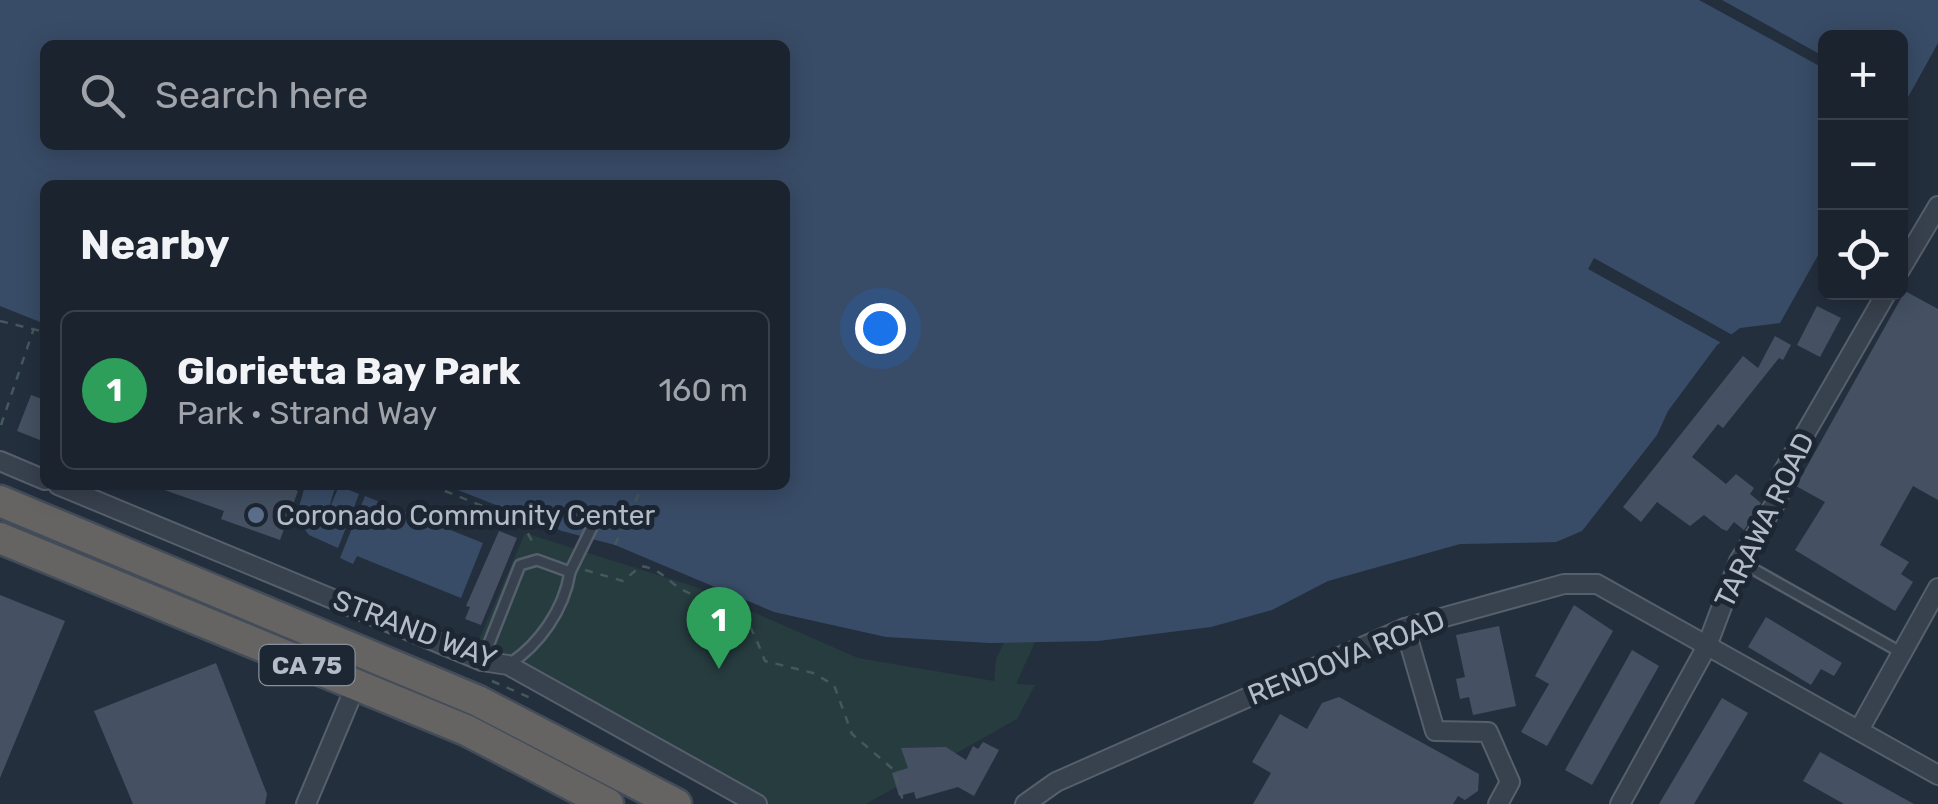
<!DOCTYPE html>
<html lang="en">
<head>
<meta charset="utf-8">
<style>
  body { margin:0; font-family:Rubik,sans-serif; background:#242b36; color:#f1f3f6 }
  .controls { position:absolute; right:30px; top:30px; display:grid; overflow:hidden; border-radius:15px; box-shadow:0 5px 25px #0003 }
  .controls button { width:90px; height:90px; display:grid; place-items:center; padding:0; border:0; border-bottom:2px solid #39404a; background:#1b232e; color:#f1f3f6; font:50px sans-serif }
  .you { position:absolute; left:880px; top:328px; width:35px; height:35px; margin:-25px; border:8px solid #fff; border-radius:50%; background:#1a73e8; box-shadow:0 0 0 15px #1a73e833 }
  .badge { display:grid; place-items:center; width:65px; height:65px; border-radius:50%; background:#8ab4f8; color:#fff; font-size:32px; font-weight:700 }
  .pin { position:absolute; translate:-50% -82px; filter:drop-shadow(0 2px 5px #0008) }
  .pin::after { content:''; position:absolute; top:52px; width:35px; height:30px; background:inherit; clip-path:polygon(0 0,100% 0,50% 100%) }
  .list { margin:0; padding:0; list-style:none }
  h2 { display:flex; justify-content:space-between; align-items:center; height:130px; margin:0; padding:0 40px; font-size:42px }
  h2 small { font-size:32px; font-weight:400; color:#a0a4aa }
  .list li { display:grid; grid-template-columns:65px 1fr auto; gap:30px; align-items:center; box-sizing:border-box; height:160px; margin:0 20px 20px; padding:0 20px; border:2px solid #39404a; border-radius:15px }
  .list b { display:block; font-size:38px; white-space:nowrap }
  .list p { margin:0; font-size:32px; white-space:nowrap; color:#a0a4aa }
  .list em { font-size:32px; font-style:normal; color:#a0a4aa }
  .icon { flex:none; width:55px; height:55px; fill:none; stroke:currentColor; stroke-width:2; stroke-linecap:round; stroke-linejoin:round }
  .map { position:relative; flex:none; width:1938px; height:804px; overflow:hidden }
  .search { position:absolute; background:#1b232e; box-shadow:0 5px 25px #0003; left:40px; top:40px; width:750px; height:110px; display:flex; align-items:center; gap:25px; box-sizing:border-box; padding:0 35px; border-radius:15px; color:#a0a4aa; font-size:38px }
  .panel { position:absolute; background:#1b232e; box-shadow:0 5px 25px #0003; left:40px; top:180px; width:750px; height:310px; border-radius:15px }
  .map>svg:first-child { display:block }
  .green { fill:#263c3f }
  .water { fill:#394c67; fill-rule:evenodd }
  .pier { fill:#242f3e }
  .building { fill:#455162 }
  .lines { fill:none; stroke-linecap:round; stroke-linejoin:round }
  .service-casing { stroke:#565f6c; stroke-width:14 }
  .minor-casing { stroke:#565f6c; stroke-width:22 }
  .trunk-casing { stroke:#434c59; stroke-width:35 }
  .path { stroke:#44595c; stroke-width:2.5; stroke-dasharray:8 8; stroke-linecap:butt }
  .service { stroke:#38414e; stroke-width:9 }
  .minor { stroke:#38414e; stroke-width:18 }
  .trunk { stroke:#656462; stroke-width:30 }
  .service-dot { fill:#5c6f8a; stroke:#1d2633; stroke-width:4 }
  .labels { text-anchor:middle; stroke-width:10; stroke-linejoin:round; paint-order:stroke }
  .shield { fill:#1d2633; stroke:#878f9c; stroke-width:2.5 }
  .shield-label { font-size:25px; font-weight:bold; fill:#b4bcc9 }
  .poi-label { font-size:28px; fill:#b4bcc9; stroke:#1d2633; text-anchor:start }
  .street-label { font-size:28px; fill:#b4bcc9; stroke:#1d2633 }
</style>
</head>
<body>
<div class="map">
<svg width="1938" height="804" viewBox="0 0 1938 804">
  <rect width="100%" height="100%" fill="#242f3e"/>
  <!-- green -->
  <path class="green" d="M525,533L696,587L858,658L994,681L996,659L1041,566L1064,578L1016,684L1035,685L1017,719L866,804H767L592,705L475,649Z"/>
  <!-- water -->
  <g class="water">
    <path d="M0,0H1938V43L1901,110L1900,38H1826L1825,243L1780,323L1740,328L1717,345L1668,411L1657,435L1582,531L1556,542L1460,544L1328,581L1272,610L1211,627L1098,641L990,643L886,637L774,612L615,545L562,531L445,485H785V185H45V324L0,306ZM45,45H785V145H45Z"/>
    <path d="M311,485H336L326,517L339,486L359,494L338,548L309,535L296,518L304,489Z"/>
    <path d="M365,496L483,543L461,598L357,556L353,564L340,558Z"/>
  </g>
  <!-- pier -->
  <g class="pier">
    <path d="M1699,0H1722L1825,57V69Z"/>
    <path d="M1594,258L1736,337L1725,345L1588,269Z"/>
  </g>
  <!-- building -->
  <g class="building">
    <path d="M1905,291L1938,309V500L1913,486L1880,545L1909,562L1901,574L1913,582L1895,611L1795,550L1825,502L1796,486Z"/>
    <path d="M1817,306L1841,318L1820,357L1797,345Z"/>
    <path d="M1775,336L1791,345L1783,360L1779,358L1723,428L1718,424L1692,457L1726,484L1736,474L1754,488L1750,494L1761,503L1744,530L1734,522L1727,531L1722,529L1704,515L1690,526L1657,502L1641,522L1623,507L1743,356L1758,368Z"/>
    <path d="M31,395L45,400V442L17,431Z"/>
    <path d="M282,485L298,491L280,540L221,519L224,511L156,487Z"/>
    <path d="M499,531L517,538L481,625L465,619L470,607L466,606Z"/>
    <path d="M0,595L65,621L0,778Z"/>
    <path d="M1574,605L1613,631L1547,746L1521,732L1549,684L1535,676Z"/>
    <path d="M1766,617L1842,663L1834,676L1821,669L1811,685L1748,647Z"/>
    <path d="M1499,626L1516,706L1473,715L1469,697L1460,699L1456,679L1465,677L1456,635Z"/>
    <path d="M1632,650L1659,666L1592,785L1565,770Z"/>
    <path d="M216,663L267,794L265,804H133L94,711Z"/>
    <path d="M1339,697L1479,774L1478,791L1465,800L1458,796L1453,804H1253L1271,773L1252,762L1280,714L1307,729L1322,703Z"/>
    <path d="M1722,698L1748,713L1694,804H1659Z"/>
    <path d="M983,742L999,750L974,796L958,787L916,799L914,792L899,796L892,773L908,768L901,748L946,747L966,760L973,746L978,749Z"/>
    <path d="M1820,752L1914,804H1844L1803,781Z"/>
  </g>
  <g class="lines">
    <defs>
      <g id="service">
        <path d="M1739,561L1902,653"/>
        <path d="M570,572L597,517"/>
        <path d="M482,661L520,565L537,560L570,572C564,610 539,645 508,665"/>
      </g>
      <g id="minor">
        <path d="M1900,270L1938,206"/>
        <path d="M0,461L45,480"/>
        <path d="M58,485L482,661L508,665L757,804"/>
        <path d="M1405,628L1435,731L1488,732L1510,782L1498,804"/>
        <path d="M1859,730L1938,588"/>
        <path d="M306,804L356,685"/>
        <path d="M1025,804L1056,782L1405,628L1564,584H1597L1938,775"/>
        <path d="M1620,804L1707,646L1739,561L1778,499L1783,472L1887,292"/>
      </g>
      <g id="trunk">
        <path d="M0,501L478,701L676,804"/>
        <path d="M0,538L466,730L608,804"/>
      </g>
    </defs>
    <!-- service casing -->
    <use href="#service" class="service-casing"/>
    <!-- minor casing -->
    <use href="#minor" class="minor-casing"/>
    <!-- trunk casing -->
    <use href="#trunk" class="trunk-casing"/>
    <!-- path -->
    <g class="path">
      <path d="M0,321L45,332"/>
      <path d="M1,425L34,328"/>
      <path d="M430,485L522,522L535,547"/>
      <path d="M615,545L643,485"/>
      <path d="M585,570L623,581L641,566C661,569 665,579 681,589C694,597 705,597 719,600C745,605 756,639 765,661L813,673L834,685L852,734L894,770L904,804"/>
      <path d="M492,681L535,700"/>
    </g>
    <!-- service -->
    <use href="#service" class="service"/>
    <!-- minor -->
    <use href="#minor" class="minor"/>
    <!-- trunk -->
    <use href="#trunk" class="trunk"/>
  </g>
  <!-- markers -->
  <circle class="service-dot" cx="256" cy="515" r="10"/>
  <g class="labels">
    <!-- shield labels -->
    <rect class="shield" x="259.5" y="645" width="95" height="40" rx="8"/>
    <g class="shield-label">
      <text x="307" y="674">CA 75</text>
    </g>
    <!-- poi labels -->
    <g class="poi-label">
      <text x="276" y="525">Coronado Community Center</text>
    </g>
    <!-- street labels -->
    <g class="street-label">
      <text transform="translate(1764 520) rotate(-64)" y="10">TARAWA ROAD</text>
      <text transform="translate(415 629) rotate(21)" y="10">STRAND WAY</text>
      <text transform="translate(1346 657) rotate(-22)" y="10">RENDOVA ROAD</text>
    </g>
  </g>
</svg>
<div class="controls">
<button>+</button>
<button>−</button>
<button><svg class="icon" aria-label="locate" viewBox="0 0 24 24"><circle cx="12" cy="12" r="6"/><path d="M12 2v4M12 18v4M2 12h4M18 12h4"/></svg></button>
</div>
<div class="you"></div>
<div class="pin badge" style="left:719px;top:669px;background:#2e9e5b">1</div>
<div class="search"><svg class="icon" aria-label="search" viewBox="0 0 24 24"><circle cx="10" cy="10" r="6"/><path d="M15 15l6 6"/></svg>Search here</div>
<section class="panel">
<h2>Nearby<small></small></h2>
<ul class="list">
<li><span class="badge" style="background:#2e9e5b">1</span><div><b>Glorietta Bay Park</b><p>Park · Strand Way</p></div><em>160 m</em></li>
</ul>
</section>
</div>
</body>
</html>
